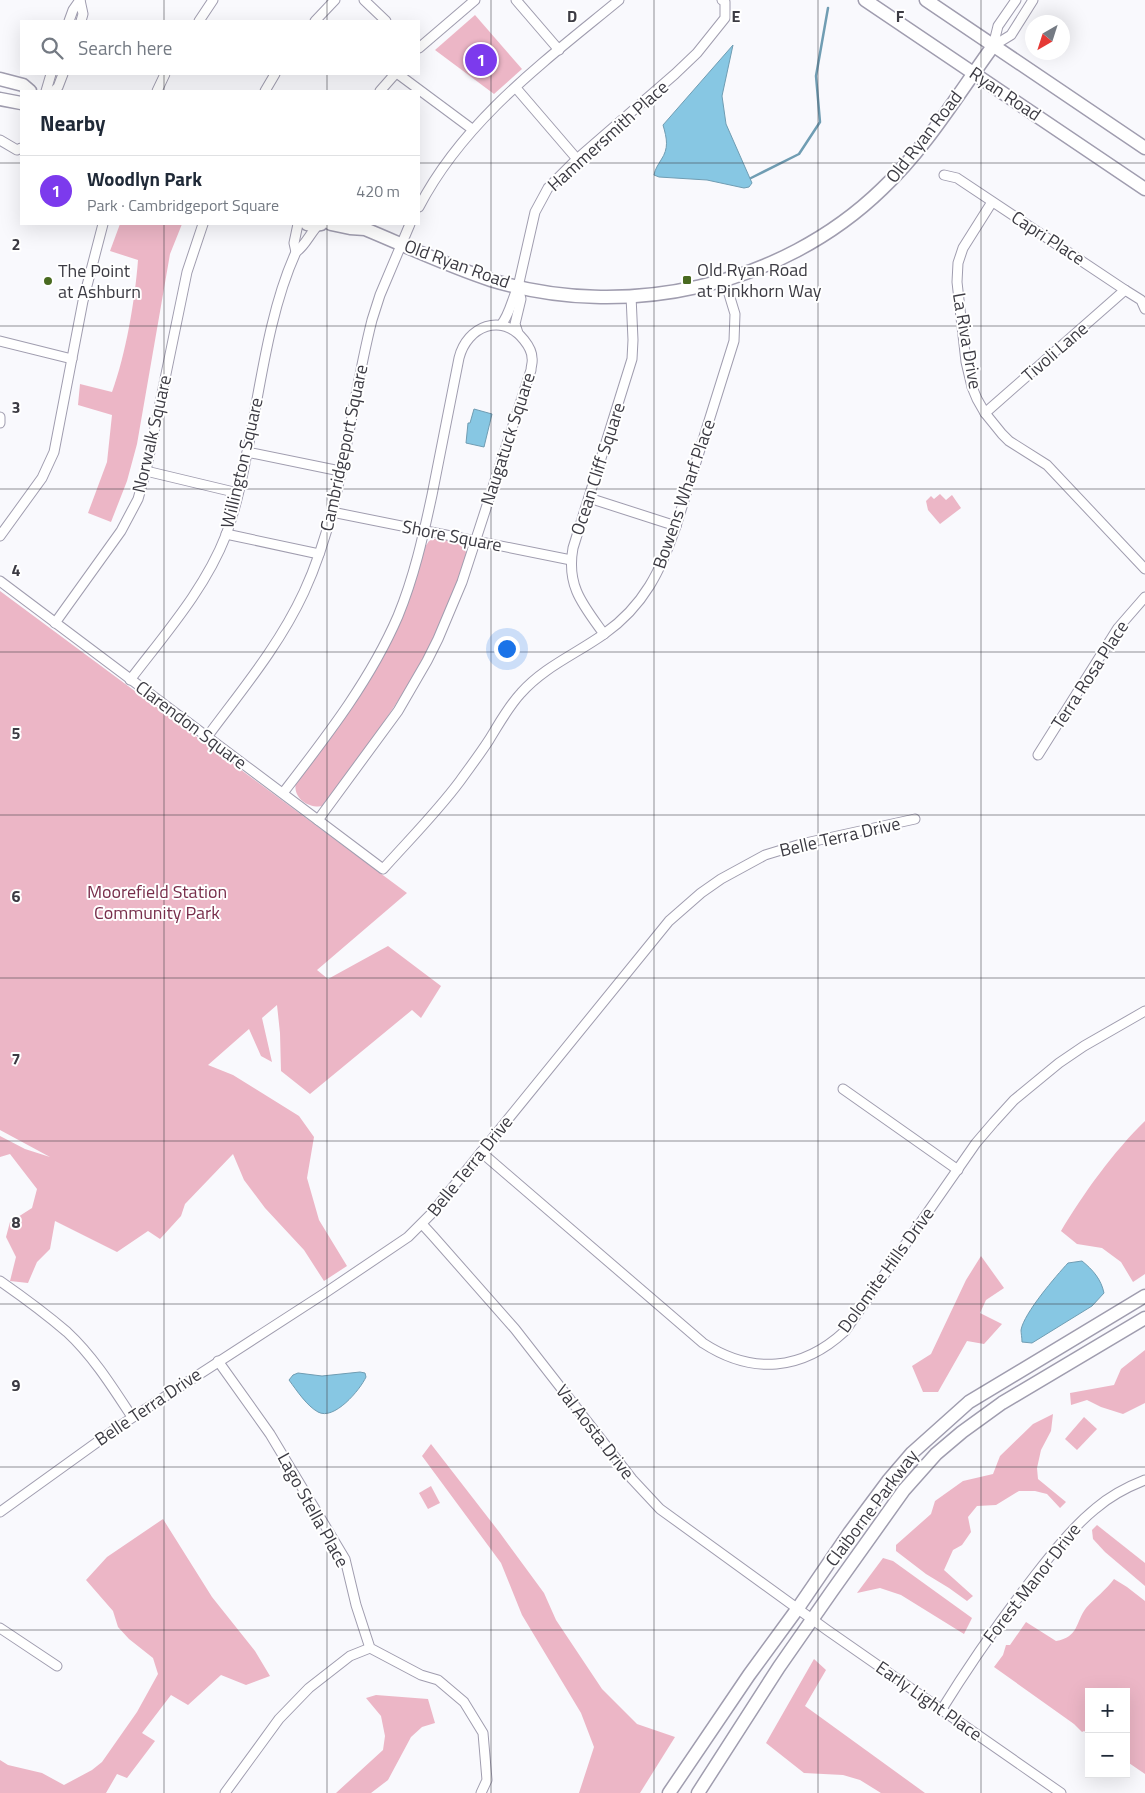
<!DOCTYPE html>
<html lang="en">
<head>
<meta charset="utf-8">
<style>
  body { margin:0; font-family:"Titillium Web",sans-serif; background:#f6f6f7; color:#1f2937 }
  .controls { position:absolute; right:15px; bottom:15px; display:grid; overflow:hidden; border-radius:0px; box-shadow:0 5px 20px #0002 }
  .controls button { width:45px; height:45px; display:grid; place-items:center; padding:0; border:0; border-bottom:1px solid #e0e1e3; background:#fff; color:#1f2937; font:25px sans-serif }
  .compass { position:absolute; left:1025px; top:15px; width:45px; height:45px; border-radius:50%; background:#fff; box-shadow:0 5px 20px #0002; rotate:219deg }
  .you { position:absolute; left:506px; top:648px; width:18px; height:18px; margin:-12px; border:4px solid #fff; border-radius:50%; background:#1a73e8; box-shadow:0 0 0 8px #1a73e833 }
  .badge { display:grid; place-items:center; width:32px; height:32px; border-radius:50%; background:#7c3aed; color:#fff; font-size:16px; font-weight:700 }
  .pin { position:absolute; translate:-50% -50%; border:2px solid #fff; box-shadow:0 1px 5px #0006 }
  .list { margin:0; padding:0; list-style:none }
  h2 { display:flex; justify-content:space-between; align-items:center; height:65px; margin:0; padding:0 20px; font-size:21px }
  h2 small { font-size:16px; font-weight:400; color:#747a83 }
  .list li { display:grid; grid-template-columns:32px 1fr auto; gap:15px; align-items:center; box-sizing:border-box; height:70px; padding:0 20px; border-top:1px solid #e0e1e3 }
  .list b { display:block; font-size:19px; white-space:nowrap }
  .list p { margin:0; font-size:16px; white-space:nowrap; color:#747a83 }
  .list em { font-size:16px; font-style:normal; color:#747a83 }
  .icon { flex:none; width:28px; height:28px; fill:none; stroke:currentColor; stroke-width:2; stroke-linecap:round; stroke-linejoin:round }
  .map { position:relative; flex:none; width:1145px; height:1793px; overflow:hidden }
  .search { position:absolute; background:#fff; box-shadow:0 5px 20px #0002; left:20px; top:20px; width:400px; height:55px; display:flex; align-items:center; gap:12px; box-sizing:border-box; padding:0 18px; border-radius:0px; color:#747a83; font-size:19px }
  .panel { position:absolute; background:#fff; box-shadow:0 5px 20px #0002; left:20px; top:90px; width:400px; height:135px; border-radius:0px }
  .map>svg:first-child { display:block }
  .green { fill:#ecb6c6 }
  .water { fill:#87c7e3; stroke:#709db3 }
  .lines { fill:none; stroke-linecap:round; stroke-linejoin:round }
  .stream { stroke:#709db3; stroke-width:2.5 }
  .street-casing { stroke:#a09daf; stroke-width:11 }
  .secondary-casing { stroke:#a09daf; stroke-width:15 }
  .street { stroke:#fff; stroke-width:9 }
  .secondary { stroke:#fff; stroke-width:12 }
  .grid { fill:none; stroke:#3c3b43; stroke-width:1; stroke-opacity:0.55 }
  .poi-dot { fill:#496a20; stroke:#fff; stroke-width:2 }
  .labels { text-anchor:middle; stroke-width:4; stroke-linejoin:round; paint-order:stroke }
  .street-label { font-size:18px; fill:#3c3b43; stroke:#fff }
  .poi-label { font-size:18px; fill:#3c3b43; stroke:#fff; text-anchor:start }
  .park-label { font-size:18px; fill:#782e4b; stroke:#fff }
  .grid-label { font-size:16px; text-anchor:middle; font-weight:bold; fill:#3c3b43; stroke:#fff; stroke-width:4; stroke-linejoin:round; paint-order:stroke }
</style>
</head>
<body>
<div class="map">
<svg width="1145" height="1793" viewBox="0 0 1145 1793">
  <rect width="100%" height="100%" fill="#f9f9fd"/>
  <!-- green -->
  <g class="green">
    <path d="M475,15L522,69L494,94L435,50Z"/>
    <path d="M120,224H182L170,254L137,444L127,481L111,522L88,513L107,462L112,415L78,405L80,384L112,392C126,354 135,300 138,260L110,251Z"/>
    <path d="M940,494L946,500L952,495L961,508L940,524L928,510L926,501L931,496L934,499Z"/>
    <path d="M433,539C446,539 460,541 466,552C466,567 457,582 452,596C421,677 374,737 323,806C309,809 292,798 296,782L359,696L413,586L425,547L429,541Z"/>
    <path d="M0,591L407,893L317,970L328,979L388,946L441,986L421,1018L412,1010L310,1094L281,1071L280,1033L277,1005L262,1018L272,1062L261,1056L249,1029L208,1065L233,1075L299,1116L314,1137L307,1178L319,1220L347,1266L324,1281L304,1250L265,1208L244,1180L233,1154L185,1204L181,1216L160,1239L148,1231L117,1252L55,1221L50,1249L37,1262L28,1283L10,1281L16,1257L6,1237L10,1222L32,1208L37,1189L10,1154L0,1157V1136L25,1149L50,1157L0,1130Z"/>
    <path d="M1145,1121V1274L1133,1282L1121,1262L1102,1248L1077,1244L1061,1231C1083,1194 1114,1151 1145,1121Z"/>
    <path d="M981,1256L1004,1288L986,1300L980,1313L1002,1324L984,1344L967,1341L938,1392H923L912,1366L931,1354L966,1280Z"/>
    <path d="M1145,1350V1403L1123,1414L1101,1407L1087,1400L1071,1405L1070,1393L1114,1385L1121,1369Z"/>
    <path d="M1053,1414L1051,1431L1041,1450L1037,1468L1038,1479L1066,1502L1060,1508L1047,1494L1035,1491H1019L996,1505L977,1506L968,1517L971,1532L962,1545L953,1550L944,1570L973,1596L967,1601L949,1588L926,1574L896,1551V1545L931,1514L935,1501L963,1481L993,1474L1000,1456L1033,1424Z"/>
    <path d="M1084,1417L1097,1429L1077,1450L1065,1439Z"/>
    <path d="M431,1444L500,1533L544,1593L556,1620L602,1689L637,1724L675,1737L640,1793H579L594,1747L581,1713L522,1615L501,1563L422,1456Z"/>
    <path d="M431,1486L440,1503L428,1509L419,1493Z"/>
    <path d="M163,1519L212,1597L255,1651L270,1676L246,1685L221,1675L188,1705L171,1695L142,1733L155,1741L127,1778L117,1774L106,1793H0V1760L8,1765L42,1773L64,1785L92,1770L102,1762L137,1712L158,1674L153,1658L129,1639L118,1627L113,1611L86,1580L107,1557Z"/>
    <path d="M1097,1525L1145,1563V1586L1105,1552L1093,1539L1092,1530Z"/>
    <path d="M883,1558L893,1561L972,1618L964,1634L901,1595L880,1588L857,1593Z"/>
    <path d="M1114,1579L1127,1587L1145,1601V1774L1126,1761V1692H1089V1734L1084,1731L1082,1732L1074,1724L994,1667L1003,1655L1006,1645H1010L1026,1622L1056,1641C1079,1637 1075,1623 1086,1608C1095,1598 1106,1590 1114,1579Z"/>
    <path d="M814,1659L826,1670L805,1706L925,1793H881L860,1780L843,1775L804,1773L766,1743Z"/>
    <path d="M376,1695L428,1699L435,1723L422,1727L411,1737L388,1780L371,1793H336L383,1750L385,1736L381,1716L366,1698Z"/>
  </g>
  <!-- water -->
  <g class="water">
    <path d="M733,45L722,96L726,124L752,183L749,187L744,188L707,180L659,177L654,175C655,169 658,165 661,160C669,148 667,139 663,125Z"/>
    <path d="M474,409L492,414L484,447L466,443L468,423H470Z"/>
    <path d="M1082,1261C1093,1270 1101,1279 1104,1293L1092,1306L1032,1343L1022,1342C1022,1338 1021,1333 1021,1330C1024,1313 1056,1276 1068,1263Z"/>
    <path d="M360,1372L365,1373L366,1377C360,1390 334,1421 318,1412C307,1406 297,1391 289,1380L293,1375L298,1373L322,1376Z"/>
  </g>
  <g class="lines">
    <!-- stream -->
    <path class="stream" d="M751,178L799,154L820,122L816,76L828,8"/>
    <defs>
      <g id="street">
        <path d="M80,0L83,14L81,21"/>
        <path d="M364,0L386,21"/>
        <path d="M516,0L559,50"/>
        <path d="M69,21L73,10L80,0"/>
        <path d="M199,21L213,0"/>
        <path d="M315,21L335,0"/>
        <path d="M993,46L1011,35L1033,0"/>
        <path d="M993,46L998,26L1016,0"/>
        <path d="M419,48L475,0"/>
        <path d="M398,74L472,129"/>
        <path d="M516,88L577,159"/>
        <path d="M46,91L51,74"/>
        <path d="M54,91L58,87L63,74"/>
        <path d="M157,91L165,74"/>
        <path d="M265,91L275,74"/>
        <path d="M380,91L395,74"/>
        <path d="M0,140L17,150L21,148"/>
        <path d="M944,175L957,178L1125,290L1141,300L1145,309"/>
        <path d="M992,202L963,248L958,263L957,282L966,362L972,387L977,399L985,413L1002,434L1009,441L1047,465L1145,569"/>
        <path d="M419,207C464,120 545,61 619,0"/>
        <path d="M296,252L294,243L298,224"/>
        <path d="M501,325C510,314 512,299 518,287L535,212L548,188L577,159L675,74L697,53L725,18V2L722,0"/>
        <path d="M518,333L515,324L521,299L518,287"/>
        <path d="M0,341L72,359"/>
        <path d="M985,413L1125,290"/>
        <path d="M0,417V423"/>
        <path d="M247,452L340,471"/>
        <path d="M146,471L238,493"/>
        <path d="M589,498L676,526"/>
        <path d="M332,512L571,560"/>
        <path d="M226,534L319,554"/>
        <path d="M0,536L42,478L54,452L83,301L103,224"/>
        <path d="M0,581L383,869C409,840 437,812 460,781C470,767 480,754 489,740C499,724 508,707 521,693C544,667 576,654 604,634C644,606 661,570 676,526L734,341L735,314L725,281"/>
        <path d="M55,623L121,531L138,499L146,471L187,272L203,224"/>
        <path d="M604,634C583,605 566,586 573,548L632,359L633,340L631,296"/>
        <path d="M130,680C165,634 205,589 226,535C237,505 243,474 249,443C261,381 270,309 296,252C306,245 310,233 319,224"/>
        <path d="M207,737C241,691 279,646 304,592C343,508 349,410 372,320L380,295L410,224"/>
        <path d="M1038,755L1118,628L1145,597"/>
        <path d="M283,793C326,737 370,681 398,616C414,577 423,537 432,495C441,450 450,404 459,358C467,326 502,312 524,340C528,345 532,352 532,358C533,362 531,366 531,370L462,582L438,639L427,661L398,711L318,820"/>
        <path d="M843,1089L958,1170"/>
        <path d="M481,1152L703,1343C752,1375 802,1371 845,1331L976,1143L994,1122L1014,1100L1059,1063L1084,1046L1145,1011"/>
        <path d="M422,1224L433,1236L515,1329L632,1479L660,1509L827,1630L1061,1793"/>
        <path d="M0,1281C23,1297 46,1314 67,1332C93,1356 113,1388 132,1417"/>
        <path d="M218,1361L270,1434L345,1559L356,1605L370,1648L421,1675L438,1680L464,1702L483,1733L487,1780L481,1793"/>
        <path d="M0,1512L121,1425L325,1293L408,1237L431,1214L669,921L701,893L721,879L765,855L801,844L915,819"/>
        <path d="M0,1628L57,1666"/>
        <path d="M942,1709C971,1662 1002,1618 1036,1574C1054,1551 1073,1527 1095,1509C1110,1496 1127,1487 1145,1480"/>
        <path d="M225,1793L279,1719L309,1688L350,1656L370,1648"/>
      </g>
      <g id="secondary">
        <path d="M865,0L1145,189"/>
        <path d="M926,0L1145,148"/>
        <path d="M0,79L23,85L30,91"/>
        <path d="M0,99L21,103"/>
        <path d="M307,224L312,225L321,224"/>
        <path d="M331,224L350,228L365,229C406,246 448,266 491,280C625,321 781,287 882,189C926,148 958,94 993,46"/>
        <path d="M669,1793L749,1675L798,1608L850,1532L888,1481L912,1453L969,1402L1145,1296"/>
        <path d="M698,1793L779,1667L832,1591L904,1490L936,1454L962,1432L1002,1403L1145,1318"/>
      </g>
    </defs>
    <!-- street casing -->
    <use href="#street" class="street-casing"/>
    <!-- secondary casing -->
    <use href="#secondary" class="secondary-casing"/>
    <!-- street -->
    <use href="#street" class="street"/>
    <!-- secondary -->
    <use href="#secondary" class="secondary"/>
  </g>
  <!-- grid -->
  <path class="grid" d="M164,0V21M327,0V21M491,0V1793M654,0V1793M818,0V1793M981,0V1793M164,74V91M327,74V91M0,163H21M419,163H1145M164,224V1793M327,224V1793M0,326H1145M0,489H1145M0,652H1145M0,815H1145M0,978H1145M0,1141H1145M0,1304H1145M0,1467H1145M0,1630H1145"/>
  <!-- markers -->
  <g class="poi-dot">
    <rect x="682" y="275" width="10" height="10" rx="2.5"/>
    <circle cx="48" cy="281" r="5"/>
  </g>
  <g class="labels">
    <!-- street labels -->
    <g class="street-label">
      <text transform="translate(1005 94) rotate(34)" y="6">Ryan Road</text>
      <text transform="translate(608 136) rotate(-42)" y="6">Hammersmith Place</text>
      <text transform="translate(924 137) rotate(-52)" y="6">Old Ryan Road</text>
      <text transform="translate(1048 238) rotate(33)" y="6">Capri Place</text>
      <text transform="translate(457 264) rotate(20)" y="6">Old Ryan Road</text>
      <text transform="translate(967 341) rotate(80)" y="6">La Riva Drive</text>
      <text transform="translate(1055 352) rotate(-41)" y="6">Tivoli Lane</text>
      <text transform="translate(152 434) rotate(-77)" y="6">Norwalk Square</text>
      <text transform="translate(508 439) rotate(-72)" y="6">Naugatuck Square</text>
      <text transform="translate(344 448) rotate(-78)" y="6">Cambridgeport Square</text>
      <text transform="translate(242 463) rotate(-77)" y="6">Willington Square</text>
      <text transform="translate(598 469) rotate(-72)" y="6">Ocean Cliff Square</text>
      <text transform="translate(684 494) rotate(-71)" y="6">Bowens Wharf Place</text>
      <text transform="translate(452 536) rotate(11)" y="6">Shore Square</text>
      <text transform="translate(1090 675) rotate(-57)" y="6">Terra Rosa Place</text>
      <text transform="translate(191 725) rotate(37)" y="6">Clarendon Square</text>
      <text transform="translate(840 837) rotate(-13)" y="6">Belle Terra Drive</text>
      <text transform="translate(470 1166) rotate(-51)" y="6">Belle Terra Drive</text>
      <text transform="translate(886 1270) rotate(-54)" y="6">Dolomite Hills Drive</text>
      <text transform="translate(148 1407) rotate(-34)" y="6">Belle Terra Drive</text>
      <text transform="translate(595 1432) rotate(52)" y="6">Val Aosta Drive</text>
      <text transform="translate(872 1508) rotate(-53)" y="6">Claiborne Parkway</text>
      <text transform="translate(313 1510) rotate(61)" y="6">Lago Stella Place</text>
      <text transform="translate(1032 1583) rotate(-52)" y="6">Forest Manor Drive</text>
      <text transform="translate(929 1701) rotate(35)" y="6">Early Light Place</text>
    </g>
    <!-- poi labels -->
    <g class="poi-label">
      <text x="697" y="276">Old Ryan Road<tspan x="697" dy="21">at Pinkhorn Way</tspan></text>
      <text x="58" y="277">The Point<tspan x="58" dy="21">at Ashburn</tspan></text>
    </g>
    <!-- park labels -->
    <g class="park-label">
      <text x="157" y="898">Moorefield Station<tspan x="157" dy="21">Community Park</tspan></text>
    </g>
  </g>
  <g class="grid-label">
    <text x="572" y="22">D</text>
    <text x="736" y="22">E</text>
    <text x="900" y="22">F</text>
    <text x="16" y="250">2</text>
    <text x="16" y="413">3</text>
    <text x="16" y="576">4</text>
    <text x="16" y="739">5</text>
    <text x="16" y="902">6</text>
    <text x="16" y="1065">7</text>
    <text x="16" y="1228">8</text>
    <text x="16" y="1391">9</text>
  </g>
</svg>
<div class="controls">
<button>+</button>
<button>−</button>
</div>
<svg class="compass" viewBox="-18 -18 36 36"><path d="M0-13l5 13h-10z" fill="#e53935"/><path d="M0 13l5-13h-10z" fill="#747a83"/></svg>
<div class="you"></div>
<div class="pin badge" style="left:481px;top:60px">1</div>
<div class="search"><svg class="icon" aria-label="search" viewBox="0 0 24 24"><circle cx="10" cy="10" r="6"/><path d="M15 15l6 6"/></svg>Search here</div>
<section class="panel">
<h2>Nearby<small></small></h2>
<ul class="list">
<li><span class="badge">1</span><div><b>Woodlyn Park</b><p>Park · Cambridgeport Square</p></div><em>420 m</em></li>
</ul>
</section>
</div>
</body>
</html>
